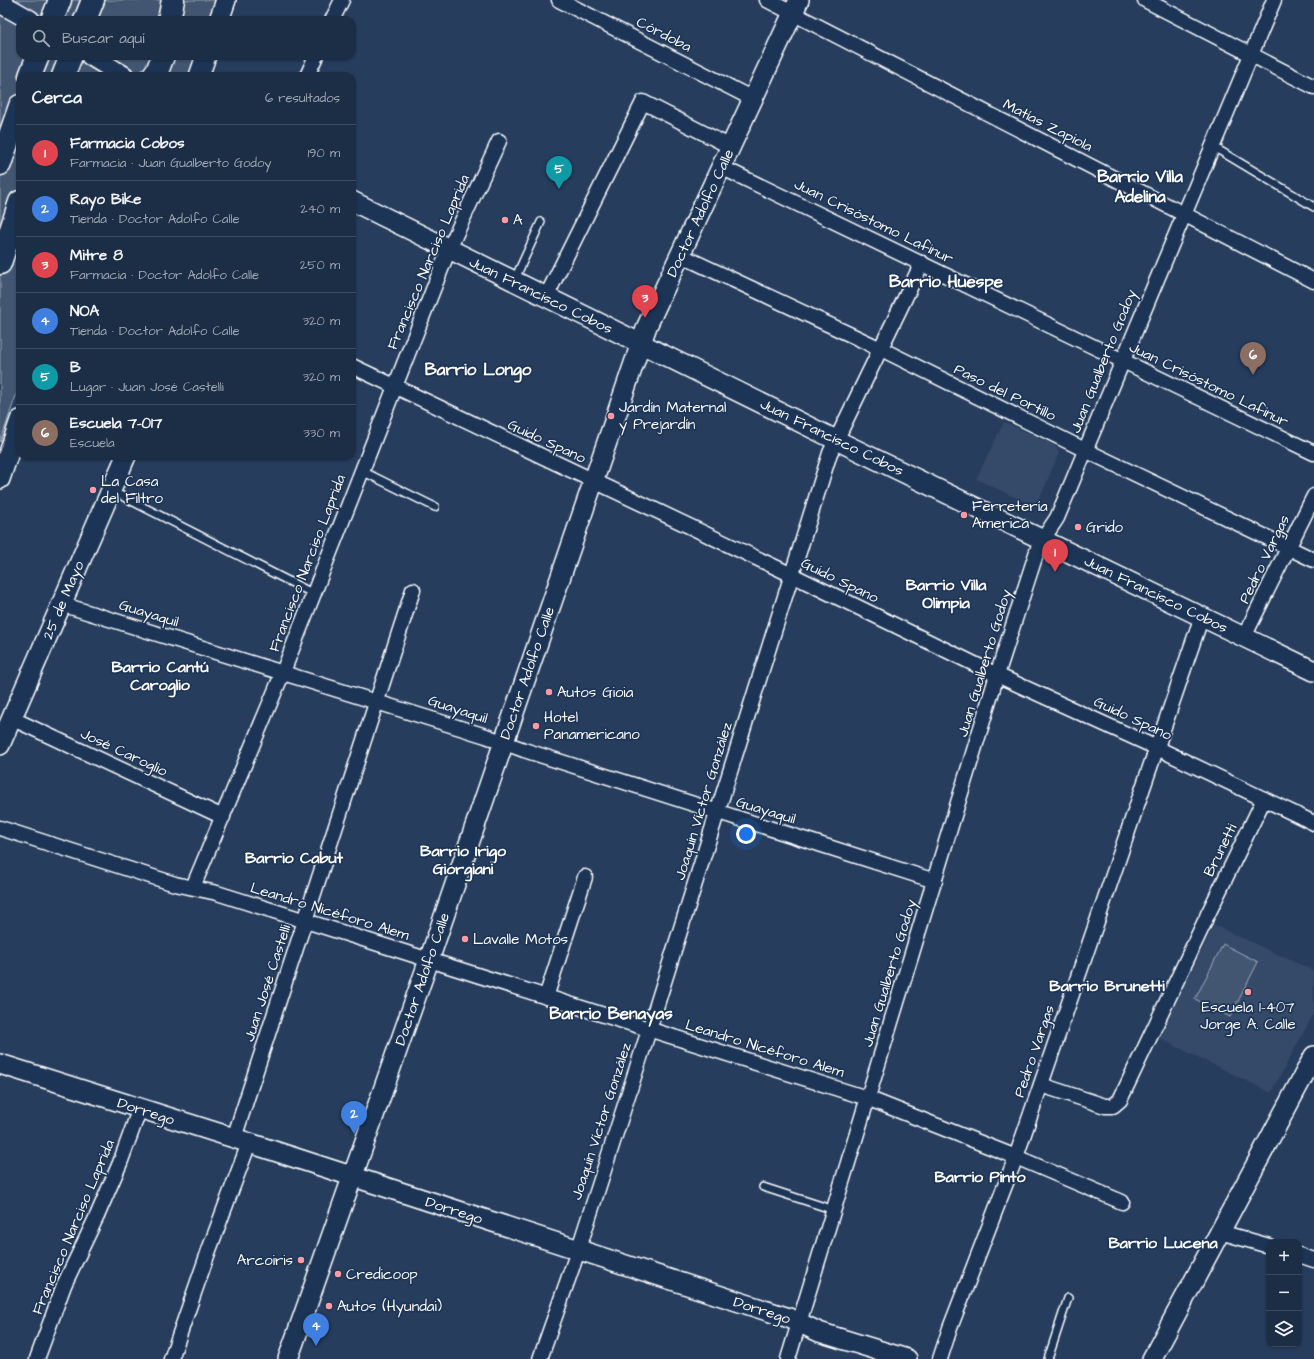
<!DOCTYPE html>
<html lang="es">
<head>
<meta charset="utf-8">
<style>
  body { margin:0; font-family:"Architects Daughter",sans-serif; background:#25364d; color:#f1f3f6 }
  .controls { position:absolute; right:12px; bottom:12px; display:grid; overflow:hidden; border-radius:8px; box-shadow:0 1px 3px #0004 }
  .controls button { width:36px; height:36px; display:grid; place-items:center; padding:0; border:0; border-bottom:1px solid #3a4a5f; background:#1c2e46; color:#f1f3f6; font:20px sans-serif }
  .you { position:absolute; left:746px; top:834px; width:14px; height:14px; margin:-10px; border:3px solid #fff; border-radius:50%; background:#1a73e8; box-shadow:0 0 0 6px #1a73e833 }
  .badge { display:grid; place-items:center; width:26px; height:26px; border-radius:50%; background:#ff9aa2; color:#fff; font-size:13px; font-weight:700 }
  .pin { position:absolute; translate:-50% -33px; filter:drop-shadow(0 1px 2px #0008) }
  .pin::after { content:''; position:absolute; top:21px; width:14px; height:12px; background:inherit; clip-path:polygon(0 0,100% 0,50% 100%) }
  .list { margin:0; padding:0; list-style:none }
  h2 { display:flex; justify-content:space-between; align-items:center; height:52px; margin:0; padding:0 16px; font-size:17px }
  h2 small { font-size:13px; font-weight:400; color:#a0a8b3 }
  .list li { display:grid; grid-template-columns:26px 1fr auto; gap:12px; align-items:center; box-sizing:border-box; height:56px; padding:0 16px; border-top:1px solid #3a4a5f }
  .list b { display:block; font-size:15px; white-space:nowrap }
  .list p { margin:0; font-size:13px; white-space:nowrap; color:#a0a8b3 }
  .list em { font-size:13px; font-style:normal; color:#a0a8b3 }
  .icon { flex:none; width:22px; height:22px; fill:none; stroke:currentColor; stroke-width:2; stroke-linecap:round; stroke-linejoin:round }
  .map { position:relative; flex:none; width:1314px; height:1359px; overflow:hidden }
  .search { position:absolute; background:#1c2e46; box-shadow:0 1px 3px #0004; left:16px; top:16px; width:340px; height:44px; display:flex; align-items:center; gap:10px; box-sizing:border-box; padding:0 14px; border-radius:12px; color:#a0a8b3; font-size:15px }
  .panel { position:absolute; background:#1c2e46; box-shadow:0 1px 3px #0004; left:16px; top:72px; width:340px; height:388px; border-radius:12px }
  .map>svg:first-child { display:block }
  .built { fill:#344a68 }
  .green { fill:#425672; stroke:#a0aab8 }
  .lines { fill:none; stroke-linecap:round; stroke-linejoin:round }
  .lane-casing { stroke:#fff; stroke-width:10 }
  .street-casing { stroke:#fff; stroke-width:17 }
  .secondary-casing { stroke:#fff; stroke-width:22 }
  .highway-casing { stroke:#fff; stroke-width:25 }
  .lane { stroke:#1d3557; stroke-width:7 }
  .street { stroke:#1d3557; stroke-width:14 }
  .secondary { stroke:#1d3557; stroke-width:19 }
  .highway { stroke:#1d3557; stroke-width:22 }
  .poi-dot { fill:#ff9aa2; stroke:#1d3557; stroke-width:1.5 }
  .labels { text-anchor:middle; stroke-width:3.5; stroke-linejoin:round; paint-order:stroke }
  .street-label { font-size:15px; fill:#fff; stroke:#1d3557 }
  .poi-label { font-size:15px; fill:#fff; stroke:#1d3557; text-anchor:start }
  .neighbourhood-label { font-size:16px; font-weight:bold; fill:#fff; stroke:#1d3557 }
  .quarter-label { font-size:17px; font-weight:bold; fill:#fff; stroke:#1d3557 }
</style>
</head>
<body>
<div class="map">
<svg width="1314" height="1359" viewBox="0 0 1314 1359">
  <rect width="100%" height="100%" fill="#263d5e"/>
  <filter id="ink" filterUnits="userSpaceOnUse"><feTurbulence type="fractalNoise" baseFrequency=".025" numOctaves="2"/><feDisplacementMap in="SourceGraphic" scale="8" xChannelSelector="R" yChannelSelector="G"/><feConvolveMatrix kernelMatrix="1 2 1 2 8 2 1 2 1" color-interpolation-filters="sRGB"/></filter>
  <g filter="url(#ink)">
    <!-- built -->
    <g class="built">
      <path d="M1004,422L1055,445L1059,453L1038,503L1031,505L976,479Z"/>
      <path d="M1214,925L1314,971V1013L1271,1093L1159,1038Z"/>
    </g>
    <!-- green -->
    <g class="green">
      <path d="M0,0H215L208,20H20V56H197L190,76H20V384L0,442Z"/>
      <path d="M1223,944L1258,962L1230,1017L1195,999Z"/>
    </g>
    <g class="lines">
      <defs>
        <g id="lane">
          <path d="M1212,146L1314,207"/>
          <path d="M514,281L541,222"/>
          <path d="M362,471L435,507"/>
          <path d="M112,491L314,594"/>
          <path d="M763,1187L834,1210"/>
          <path d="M1048,1359L1068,1298"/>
        </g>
        <g id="street">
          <path d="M559,0L753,99"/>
          <path d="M767,0L1314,281"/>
          <path d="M1145,0L1314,87"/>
          <path d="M332,20L342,0"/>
          <path d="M307,76L316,56"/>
          <path d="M721,167L1314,453"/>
          <path d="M680,255L881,349L1085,450L1314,560"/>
          <path d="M546,297L643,102L731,147"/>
          <path d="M352,366L792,575L997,675L1157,748L1314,823"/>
          <path d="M61,604L486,736L524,750L935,881"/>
          <path d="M1244,637L1314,496"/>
          <path d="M11,718L223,817"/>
          <path d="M0,828L175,884L217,893L867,1098L1016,1157L1122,1202"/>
          <path d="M193,887L283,672L449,249L499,141"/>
          <path d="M1207,916L1264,799"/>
          <path d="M546,997L585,877"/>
          <path d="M1041,1085L1105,1106H1113L1120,1100L1205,921"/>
          <path d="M234,1138L413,590"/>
          <path d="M1220,1232L1269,1246"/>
          <path d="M1299,1255L1314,1260"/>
          <path d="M37,1359L64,1285L97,1216L120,1163L140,1108"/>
          <path d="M171,1359L209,1250L249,1143"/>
          <path d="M540,1359L578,1251L649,1030L830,453L922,263"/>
          <path d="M788,1359L997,675L1038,548L1043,539L1057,518L1274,0"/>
          <path d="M940,1359L950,1328L1016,1157L1202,616"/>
        </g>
        <g id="secondary">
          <path d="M0,3L30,20"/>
          <path d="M219,20L226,0"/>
          <path d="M91,56L124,76"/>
          <path d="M199,76L206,56"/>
          <path d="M352,201L836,440L1314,671"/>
          <path d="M0,479L20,420"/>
          <path d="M0,745L126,456"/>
          <path d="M0,1064L234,1138L789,1318L819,1332L907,1359"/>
          <path d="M288,1359L429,960L641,343L647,326L799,0"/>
          <path d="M1152,1359L1314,1056"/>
        </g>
        <g id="highway">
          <path d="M52,20L60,0"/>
          <path d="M85,20L93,0"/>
          <path d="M169,20L173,0"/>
          <path d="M30,76L38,56"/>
          <path d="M63,76L71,56"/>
          <path d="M153,76L158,69L163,56"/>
          <path d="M0,164L20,106"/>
          <path d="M0,263L20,202"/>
        </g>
      </defs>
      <!-- lane casing -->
      <use href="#lane" class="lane-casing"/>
      <!-- street casing -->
      <use href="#street" class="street-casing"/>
      <!-- secondary casing -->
      <use href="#secondary" class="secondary-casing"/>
      <!-- highway casing -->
      <use href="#highway" class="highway-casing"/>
      <!-- lane -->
      <use href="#lane" class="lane"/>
      <!-- street -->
      <use href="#street" class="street"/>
      <!-- secondary -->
      <use href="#secondary" class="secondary"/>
      <!-- highway -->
      <use href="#highway" class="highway"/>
    </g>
  </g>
  <!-- markers -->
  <g class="poi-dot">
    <circle cx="505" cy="220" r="4"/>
    <circle cx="611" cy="416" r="4"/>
    <circle cx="93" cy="490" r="4"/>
    <circle cx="964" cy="515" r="4"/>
    <circle cx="1078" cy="527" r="4"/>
    <circle cx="549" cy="692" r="4"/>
    <circle cx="536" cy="726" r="4"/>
    <circle cx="465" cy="939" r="4"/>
    <circle cx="1248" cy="992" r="4"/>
    <circle cx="301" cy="1260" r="4"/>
    <circle cx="338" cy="1274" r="4"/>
    <circle cx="329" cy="1306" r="4"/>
  </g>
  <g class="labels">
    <!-- street labels -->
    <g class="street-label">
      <text transform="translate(664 34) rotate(27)" y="5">Córdoba</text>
      <text transform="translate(1048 125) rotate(27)" y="5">Matías Zapiola</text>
      <text transform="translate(700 213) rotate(-65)" y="5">Doctor Adolfo Calle</text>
      <text transform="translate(874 221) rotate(26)" y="5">Juan Crisóstomo Lafinur</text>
      <text transform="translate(428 262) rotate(-67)" y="5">Francisco Narciso Laprida</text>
      <text transform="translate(541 295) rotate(26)" y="5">Juan Francisco Cobos</text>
      <text transform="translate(1103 361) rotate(-68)" y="5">Juan Gualberto Godoy</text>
      <text transform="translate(1209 384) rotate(26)" y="5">Juan Crisóstomo Lafinur</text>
      <text transform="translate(1005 392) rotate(26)" y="5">Paso del Portillo</text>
      <text transform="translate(832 437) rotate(26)" y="5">Juan Francisco Cobos</text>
      <text transform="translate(547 441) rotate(25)" y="5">Guido Spano</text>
      <text transform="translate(1264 559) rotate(-64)" y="5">Pedro Vargas</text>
      <text transform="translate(307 563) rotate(-69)" y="5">Francisco Narciso Laprida</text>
      <text transform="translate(840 580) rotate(26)" y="5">Guido Spano</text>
      <text transform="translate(1156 594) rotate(26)" y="5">Juan Francisco Cobos</text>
      <text transform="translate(63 600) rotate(-67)" y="5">25 de Mayo</text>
      <text transform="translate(149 613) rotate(17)" y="5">Guayaquil</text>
      <text transform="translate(984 663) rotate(-73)" y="5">Juan Gualberto Godoy</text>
      <text transform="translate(527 673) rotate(-71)" y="5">Doctor Adolfo Calle</text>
      <text transform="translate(458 709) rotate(18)" y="5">Guayaquil</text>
      <text transform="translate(1133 718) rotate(25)" y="5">Guido Spano</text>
      <text transform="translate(124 752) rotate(25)" y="5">José Caroglio</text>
      <text transform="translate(703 801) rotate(-73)" y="5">Joaquín Víctor González</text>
      <text transform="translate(766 810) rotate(17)" y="5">Guayaquil</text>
      <text transform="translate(1220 850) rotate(-64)" y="5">Brunetti</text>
      <text transform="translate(330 911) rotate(17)" y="5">Leandro Nicéforo Alem</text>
      <text transform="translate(889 973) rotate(-73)" y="5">Juan Gualberto Godoy</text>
      <text transform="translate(422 979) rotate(-71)" y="5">Doctor Adolfo Calle</text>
      <text transform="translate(267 983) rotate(-72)" y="5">Juan José Castelli</text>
      <text transform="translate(765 1048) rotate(17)" y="5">Leandro Nicéforo Alem</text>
      <text transform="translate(1034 1051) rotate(-71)" y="5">Pedro Vargas</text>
      <text transform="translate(146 1111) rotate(18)" y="5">Dorrego</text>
      <text transform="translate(601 1121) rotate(-72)" y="5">Joaquín Víctor González</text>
      <text transform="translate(454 1210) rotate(18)" y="5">Dorrego</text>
      <text transform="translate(73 1227) rotate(-67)" y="5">Francisco Narciso Laprida</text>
      <text transform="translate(762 1310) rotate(18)" y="5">Dorrego</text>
    </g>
    <!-- poi labels -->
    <g class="poi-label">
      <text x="513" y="225">A</text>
      <text x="619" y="412">Jardín Maternal<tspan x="619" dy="17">y Prejardín</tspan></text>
      <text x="101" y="486">La Casa<tspan x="101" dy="17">del Filtro</tspan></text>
      <text x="972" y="511">Ferretería<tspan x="972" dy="17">America</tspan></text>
      <text x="1086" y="532">Grido</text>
      <text x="557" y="697">Autos Gioia</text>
      <text x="544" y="722">Hotel<tspan x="544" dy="17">Panamericano</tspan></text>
      <text x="473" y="944">Lavalle Motos</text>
      <text x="1248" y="1012" text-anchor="middle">Escuela 1-407<tspan x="1248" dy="17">Jorge A. Calle</tspan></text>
      <text x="293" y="1265" text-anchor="end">Arcoiris</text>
      <text x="346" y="1279">Credicoop</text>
      <text x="337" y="1311">Autos (Hyundai)</text>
    </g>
    <!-- neighbourhood labels -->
    <g class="neighbourhood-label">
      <text x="946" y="590">Barrio Villa<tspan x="946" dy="18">Olimpia</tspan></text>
      <text x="160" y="672">Barrio Cantú<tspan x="160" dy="18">Caroglio</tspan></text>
      <text x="463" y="856">Barrio Irigo<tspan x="463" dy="18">Giorgiani</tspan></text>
      <text x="294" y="863">Barrio Cabut</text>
      <text x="1107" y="991">Barrio Brunetti</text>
      <text x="980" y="1182">Barrio Pinto</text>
      <text x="1163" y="1248">Barrio Lucena</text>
    </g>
    <!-- quarter labels -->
    <g class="quarter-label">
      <text x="1140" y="182">Barrio Villa<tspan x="1140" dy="20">Adelina</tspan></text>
      <text x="946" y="287">Barrio Huespe</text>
      <text x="478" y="375">Barrio Longo</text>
      <text x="611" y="1019">Barrio Benayas</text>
    </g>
  </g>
</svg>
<div class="controls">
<button>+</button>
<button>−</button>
<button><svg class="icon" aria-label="layers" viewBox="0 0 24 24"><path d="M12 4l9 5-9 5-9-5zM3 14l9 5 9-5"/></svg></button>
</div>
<div class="you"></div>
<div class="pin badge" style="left:1055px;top:572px;background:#e0444e">1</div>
<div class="pin badge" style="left:354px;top:1134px;background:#3f7fe0">2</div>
<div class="pin badge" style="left:645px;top:318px;background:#e0444e">3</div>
<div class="pin badge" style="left:316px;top:1346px;background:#3f7fe0">4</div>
<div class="pin badge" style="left:559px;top:189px;background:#0f9aa8">5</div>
<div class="pin badge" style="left:1253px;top:375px;background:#8d6e63">6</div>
<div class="search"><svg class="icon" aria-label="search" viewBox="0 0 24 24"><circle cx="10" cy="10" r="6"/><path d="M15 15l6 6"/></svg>Buscar aquí</div>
<section class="panel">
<h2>Cerca<small>6 resultados</small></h2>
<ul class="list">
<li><span class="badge" style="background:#e0444e">1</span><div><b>Farmacia Cobos</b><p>Farmacia · Juan Gualberto Godoy</p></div><em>190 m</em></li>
<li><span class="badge" style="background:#3f7fe0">2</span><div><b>Rayo Bike</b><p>Tienda · Doctor Adolfo Calle</p></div><em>240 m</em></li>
<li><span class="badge" style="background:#e0444e">3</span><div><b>Mitre 8</b><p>Farmacia · Doctor Adolfo Calle</p></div><em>250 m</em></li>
<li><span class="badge" style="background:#3f7fe0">4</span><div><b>NOA</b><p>Tienda · Doctor Adolfo Calle</p></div><em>320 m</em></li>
<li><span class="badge" style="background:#0f9aa8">5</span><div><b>B</b><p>Lugar · Juan José Castelli</p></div><em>320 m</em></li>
<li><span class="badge" style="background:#8d6e63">6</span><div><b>Escuela 7-017</b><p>Escuela</p></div><em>330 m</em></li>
</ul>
</section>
</div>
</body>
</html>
